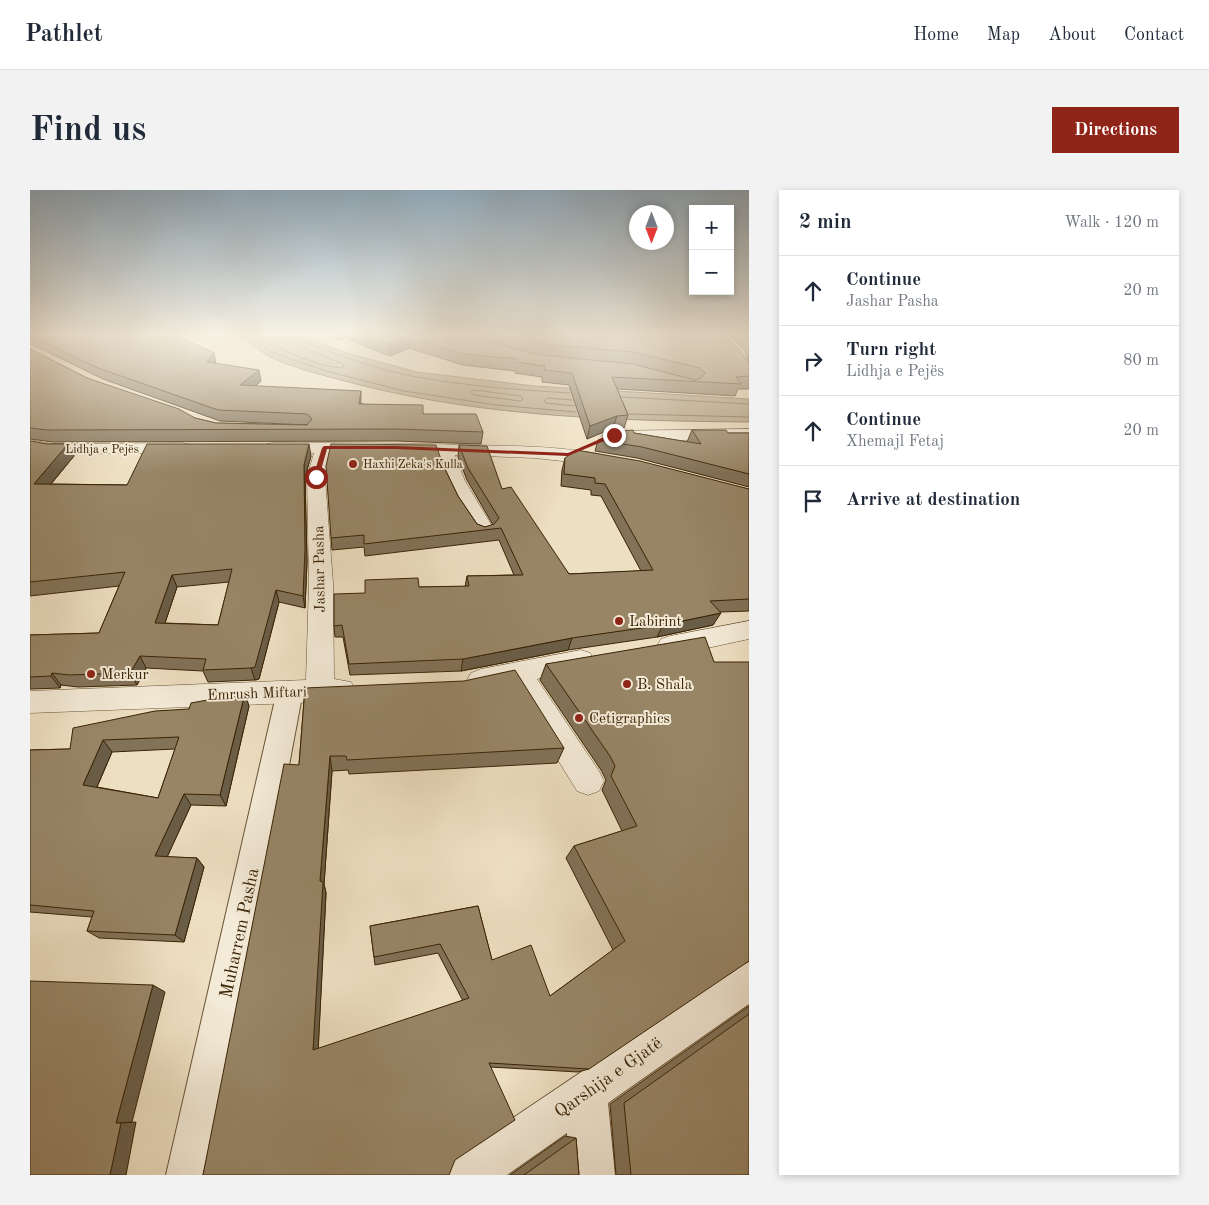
<!DOCTYPE html>
<html lang="en">
<head>
<meta charset="utf-8">
<style>
  body { margin:0; font-family:"Old Standard TT",serif; background:#f2f2f3; color:#1f2937 }
  .controls { position:absolute; right:15px; top:15px; display:grid; overflow:hidden; border-radius:0px; box-shadow:0 2px 8px #0003 }
  .controls button { width:45px; height:45px; display:grid; place-items:center; padding:0; border:0; border-bottom:1px solid #e0e1e3; background:#fff; color:#1f2937; font:25px sans-serif }
  .compass { position:absolute; left:599px; top:15px; width:45px; height:45px; border-radius:50%; background:#fff; box-shadow:0 2px 8px #0003; rotate:180deg }
  .stop { position:absolute; width:15px; height:15px; margin:-11px; border:4px solid #8f2418; border-radius:50%; background:#fff }
  .stop.end { background:#8f2418; border-color:#fff; box-shadow:0 1px 5px #0008 }
  .list { margin:0; padding:0; list-style:none }
  h2 { display:flex; justify-content:space-between; align-items:center; height:65px; margin:0; padding:0 20px; font-size:21px }
  h2 small { font-size:16px; font-weight:400; color:#747a83 }
  .list li { display:grid; grid-template-columns:32px 1fr auto; gap:15px; align-items:center; box-sizing:border-box; height:70px; padding:0 20px; border-top:1px solid #e0e1e3 }
  .list b { display:block; font-size:19px; white-space:nowrap }
  .list p { margin:0; font-size:16px; white-space:nowrap; color:#747a83 }
  .list em { font-size:16px; font-style:normal; color:#747a83 }
  .icon { flex:none; width:28px; height:28px; fill:none; stroke:currentColor; stroke-width:2; stroke-linecap:round; stroke-linejoin:round }
  .map { position:relative; flex:none; width:719px; height:985px; overflow:hidden; border-radius:0px }
  header { display:flex; align-items:center; gap:30px; box-sizing:border-box; height:70px; padding:0 25px; background:#fff; border-bottom:1px solid #e0e1e3 }
  header strong { font-size:24px }
  nav { display:flex; gap:28px; margin-inline-start:auto; font-size:18px }
  .intro { display:flex; align-items:center; justify-content:space-between; box-sizing:border-box; height:120px; padding:0 30px }
  h1 { margin:0; font-size:35px }
  .button { padding:12px 22px; border-radius:0px; background:#8f2418; color:#fff; font-size:18px; font-weight:700 }
  main { display:flex; gap:30px; padding:0 30px }
  aside { flex:1; background:#fff; border-radius:0px; box-shadow:0 2px 8px #0003 }
  .map>svg:first-child { display:block }
  .water { fill:#b09f81; stroke:#816d4f }
  .lines { fill:none; stroke-linecap:round; stroke-linejoin:round }
  .shore { stroke:#756142; stroke-width:1 }
  .pedestrian-casing { stroke:#675233; stroke-width:2 }
  .minor-casing { stroke:#675233; stroke-width:1 }
  .pedestrian { fill:#f3ead7; fill-rule:evenodd }
  .minor { fill:#f3ead7; fill-rule:evenodd }
  .wall { fill:#827258; stroke:#3a2304; fill-rule:evenodd }
  .shaded-wall { fill:#6a5d47; stroke:#3a2304 }
  .building { fill:#978566; stroke:#3a2304; fill-rule:evenodd }
  .route { fill:#8f2418 }
  .poi-dot { fill:#8f2418; stroke:#f3ead7; stroke-width:2 }
  .labels { text-anchor:middle; stroke-width:4; stroke-linejoin:round; paint-order:stroke }
  .far-street-label { font-size:12px; fill:#3a2304; stroke:#f3ead7 }
  .far-poi-label { font-size:12px; fill:#3a2304; stroke:#f3ead7; text-anchor:start }
  .street-label { font-size:15px; fill:#3a2304; stroke:#f3ead7 }
  .poi-label { font-size:15px; fill:#3a2304; stroke:#f3ead7; text-anchor:start }
  .near-street-label { font-size:18px; fill:#3a2304; stroke:#f3ead7 }
</style>
</head>
<body>
<header>
<strong>Pathlet</strong>
<nav><a>Home</a><a>Map</a><a>About</a><a>Contact</a></nav>
</header>
<div class="intro"><h1>Find us</h1><a class="button">Directions</a></div>
<main>
<div class="map">
<svg width="719" height="985" viewBox="0 0 719 985">
  <rect width="100%" height="100%" fill="#eddfc1"/>
  <filter id="stains"><feTurbulence type="fractalNoise" baseFrequency=".004" numOctaves="4"/><feColorMatrix values="0 0 0 0 .2 0 0 0 0 .09 0 0 0 0 .02 0 0 0 .5 -.17"/></filter>
  <radialGradient id="worn" r=".72"><stop offset=".6" stop-color="#630" stop-opacity="0"/><stop offset="1" stop-color="#630" stop-opacity=".3"/></radialGradient>
  <!-- water -->
  <path class="water" d="M209,145H269L317,163L387,182L504,196L719,209V232C589,231 457,227 330,195C300,187 268,180 240,167C229,161 218,152 209,145Z"/>
  <g class="lines">
    <!-- shore -->
    <g class="shore">
      <path d="M217,145L241,162L296,181L374,201L466,215L546,222"/>
      <path d="M228,145C251,160 286,177 314,178L313,174L269,156L265,152L263,145"/>
      <path d="M270,145L273,151C310,166 348,180 387,187C437,196 489,200 540,203"/>
      <path d="M444,200L491,206L493,209L490,211L444,205L441,202Z"/>
      <path d="M592,207L719,214"/>
      <path d="M542,210L517,208L514,211L516,213L544,216"/>
      <path d="M599,224L719,227"/>
    </g>
    <defs>
      <g id="pedestrian">
        <path d="M260,491L269,494L273,501L182,985H136L247,501L251,494Z"/>
        <path d="M719,772V814L578,913L585,985H539L537,943L477,985H415L422,969L706,778Z"/>
      </g>
      <g id="minor">
        <path d="M719,239V249L581,251L575,250L572,246L575,242L581,241Z"/>
        <path d="M0,250L23,254L152,253L158,254L161,258L158,262L152,263L23,264L0,260Z"/>
        <path d="M243,253C309,253 375,253 440,255C487,256 538,256 583,267L586,271L583,275L577,276L505,268L425,265L435,291L465,341L461,345L454,347L447,345C430,322 413,293 407,265L301,263L295,287L303,393L304,489L321,492L325,500L321,508L311,511L290,512L0,523V501L276,490L279,393L277,287L284,263L237,262L234,258L237,254Z"/>
        <path d="M719,431V449L640,466L631,463L627,456L631,449L640,446Z"/>
        <path d="M551,460L560,463L564,470L560,477L507,489L569,581L574,591L569,601L558,605L547,601L481,494L451,501L441,497L437,490L441,483L451,479Z"/>
      </g>
    </defs>
    <!-- pedestrian casing -->
    <use href="#pedestrian" class="pedestrian-casing"/>
    <!-- minor casing -->
    <use href="#minor" class="minor-casing"/>
    <!-- pedestrian -->
    <use href="#pedestrian" class="pedestrian"/>
    <!-- minor -->
    <use href="#minor" class="minor"/>
  </g>
  <!-- wall -->
  <g class="wall">
    <path d="M0,145L184,163L186,174L231,191L225,196L393,224L453,242L451,254L366,251L23,252L0,249V159L57,188L165,228L186,233L277,235L190,231L73,189L1,154L0,155Z"/>
    <path d="M295,145H443L470,155L480,157L447,145H695L719,173V199H708L705,206L587,199L598,225L594,238H583L557,249L539,195L512,192V187L485,183V181L433,175L379,158L360,166L315,148L310,150Z"/>
    <path d="M699,145H719V173L715,161Z"/>
    <path d="M662,240L698,243H719V297L607,268L565,261L568,250L604,243L657,252Z"/>
    <path d="M0,251L17,254H38L44,266L21,294L97,295L281,266L275,287L277,372L275,418L249,412L229,489L225,490L178,492L173,481L116,478L107,495L48,497L31,495L30,498L0,499V445L69,443L89,396L0,406ZM199,392L188,435L135,433L147,397Z"/>
    <path d="M429,255L472,299L539,384L611,381L571,306L561,305V300L531,296L532,280L535,268L719,299V421L690,422L683,435L627,447L538,460L431,481L320,485L313,447H305L304,436L335,403L389,397H435L437,386L484,385L469,350L335,366L334,357L302,360L301,348L413,275L428,306L447,334L455,337L463,335L437,290L428,267Z"/>
    <path d="M684,472L559,879L548,882L460,877L173,985L269,575L275,498L534,558L527,573L319,584L318,580L302,581L294,694L296,703L288,859L433,811L408,763L345,775L340,736L448,716L462,770L520,806L583,760L536,668L544,656L592,641L572,600L576,590L571,580L510,490L516,474Z"/>
    <path d="M219,516L196,616L161,615L137,667L167,668L174,677L154,752L69,748L57,741L62,727L0,722V560L40,559L159,519ZM145,559L128,608L67,597L82,562Z"/>
    <path d="M719,816V985H586L580,914Z"/>
    <path d="M535,946L546,948L549,985H480Z"/>
  </g>
  <!-- shaded-wall -->
  <g class="shaded-wall">
    <path d="M310,145H315V148L310,150Z"/>
    <path d="M379,147V158L360,166V154Z"/>
    <path d="M184,163L186,174L177,172Z"/>
    <path d="M229,180L231,191L213,206L210,195Z"/>
    <path d="M331,201V212L330,225L329,214Z"/>
    <path d="M587,226L583,238L557,249L560,236Z"/>
    <path d="M38,254L44,266L11,306L4,294Z"/>
    <path d="M279,254L281,266L275,287L277,372L275,418L273,406L274,275Z"/>
    <path d="M142,385L147,397L131,445L125,433Z"/>
    <path d="M246,400L249,412L229,489L225,490L221,478Z"/>
    <path d="M691,423L683,435L627,447L633,435Z"/>
    <path d="M542,448L538,460L431,481L433,469Z"/>
    <path d="M110,466L116,478L107,495L100,483Z"/>
    <path d="M22,483L31,495L30,498L21,486Z"/>
    <path d="M215,503L219,516L196,616L190,605Z"/>
    <path d="M73,550L82,562L63,606L53,595Z"/>
    <path d="M300,566L302,581L294,694L296,703L288,864L283,860L290,691Z"/>
    <path d="M154,604L161,615L133,676L125,666Z"/>
    <path d="M167,668L174,677L154,752L145,745Z"/>
    <path d="M123,795L135,802L102,932L86,933Z"/>
    <path d="M106,932L96,985H80L91,933Z"/>
  </g>
  <!-- building -->
  <g class="building">
    <path d="M0,145H145L184,163L177,172L229,180L210,195L331,201L329,214L393,215V224H446L453,242L366,239L17,240L0,238V159L57,188L149,219L165,228L186,233L277,235L282,229L277,224L188,220L68,178L0,146Z"/>
    <path d="M335,145H443L470,155L511,165L603,174L665,190L671,188L675,183L670,178L603,162L512,154L478,145H695L708,158L719,173V186L706,187L711,194L582,187L598,225L587,226L560,236L542,183L514,180L515,176L487,172L488,169L434,164L379,147L360,154Z"/>
    <path d="M715,145H719V149Z"/>
    <path d="M603,240L604,243L671,254L662,240H696L698,243H719V284L612,257L568,250L591,241Z"/>
    <path d="M0,251L17,254H38L4,294L97,295L117,254H279L274,275L275,360L273,406L246,400L225,477L221,478L173,480L176,469L110,466L100,483L39,485L22,483L21,486L0,487V445L69,443L95,382L0,392ZM202,379L188,435L125,433L142,385Z"/>
    <path d="M301,254L406,255L413,275L428,306L447,334L455,337L464,334L469,328L438,278L429,255L457,256L472,299L481,297L539,384L623,380L575,294L565,293V288L534,284L535,268L546,260L610,271L719,299V409L680,411L691,423L633,435L542,448L433,469L319,474L312,435L304,436V404L335,403V390L388,388L389,397L439,396L437,386L493,385L471,338L334,354V345L301,348L296,276Z"/>
    <path d="M675,447L684,472H719V771L559,879L459,873L485,930L425,970L419,985H173L254,574L269,575L275,498L434,491L485,480L534,558L317,570L316,566H300L290,691L293,692L283,860L439,808L410,754L344,767L340,736L448,716L462,770L501,755L520,806L595,751L544,656L607,636L581,586L585,576L580,566L516,474Z"/>
    <path d="M215,503L190,605L154,604L125,666L167,668L145,745L57,741L64,721L0,715V560L40,559L43,538L125,521L159,519L161,513ZM149,547L128,608L53,595L73,550Z"/>
    <path d="M0,791L123,795L86,933H91L80,985H0Z"/>
    <path d="M719,824V985H601L594,913Z"/>
    <path d="M546,948L549,985H494Z"/>
  </g>
  <!-- sky -->
  <linearGradient id="sky" x2="0" y2="1"><stop stop-color="#91acbf"/><stop offset="0.51" stop-color="#f7f1e3"/><stop offset="1" stop-color="#f7f1e3" stop-opacity="0"/></linearGradient>
  <rect width="719" height="283" fill="url(#sky)"/>
  <!-- route -->
  <path class="route" d="M584,243L586,246L538,266L366,259H297L289,287L286,289L283,287L292,258L294,256H366L538,263Z"/>
  <!-- markers -->
  <g class="poi-dot">
    <circle cx="323" cy="274" r="5"/>
    <circle cx="589" cy="431" r="5"/>
    <circle cx="61" cy="484" r="5"/>
    <circle cx="597" cy="494" r="5"/>
    <circle cx="549" cy="528" r="5"/>
  </g>
  <g class="labels">
    <!-- far-street labels -->
    <g class="far-street-label">
      <text x="72" y="263">Lidhja e Pejës</text>
    </g>
    <!-- far-poi labels -->
    <g class="far-poi-label">
      <text x="333" y="278">Haxhi Zeka's Kulla</text>
    </g>
    <!-- street labels -->
    <g class="street-label">
      <text transform="translate(289 379) rotate(-91)" y="5">Jashar Pasha</text>
      <text transform="translate(227 503) rotate(-2)" y="5">Emrush Miftari</text>
    </g>
    <!-- poi labels -->
    <g class="poi-label">
      <text x="599" y="436">Labirint</text>
      <text x="71" y="489">Merkur</text>
      <text x="607" y="499">B. Shala</text>
      <text x="559" y="533">Cetigraphics</text>
    </g>
    <!-- near-street labels -->
    <g class="near-street-label">
      <text transform="translate(209 743) rotate(-78)" y="6">Muharrem Pasha</text>
      <text transform="translate(578 887) rotate(-35)" y="6">Qarshija e Gjatë</text>
    </g>
  </g>
  <rect width="100%" height="100%" filter="url(#stains)"/>
  <rect width="100%" height="100%" fill="url(#worn)"/>
</svg>
<div class="controls">
<button>+</button>
<button>−</button>
</div>
<svg class="compass" viewBox="-18 -18 36 36"><path d="M0-13l5 13h-10z" fill="#e53935"/><path d="M0 13l5-13h-10z" fill="#747a83"/></svg>
<div class="stop" style="left:286px;top:287px"></div>
<div class="stop end" style="left:584px;top:245px"></div>
</div>
<aside>
<h2>2 min<small>Walk · 120 m</small></h2>
<ul class="list">
<li><svg class="icon" aria-label="ahead" viewBox="0 0 24 24"><path d="M12 20V5M6 11l6-6 6 6"/></svg><div><b>Continue</b><p>Jashar Pasha</p></div><em>20 m</em></li>
<li><svg class="icon" aria-label="right" viewBox="0 0 24 24"><path d="M7 20v-9h11M14 6l5 5-5 5"/></svg><div><b>Turn right</b><p>Lidhja e Pejës</p></div><em>80 m</em></li>
<li><svg class="icon" aria-label="ahead" viewBox="0 0 24 24"><path d="M12 20V5M6 11l6-6 6 6"/></svg><div><b>Continue</b><p>Xhemajl Fetaj</p></div><em>20 m</em></li>
<li><svg class="icon" aria-label="arrive" viewBox="0 0 24 24"><path d="M6 21V4h12l-3 4 3 4H6"/></svg><div><b>Arrive at destination</b></div></li>
</ul>
</aside>
</main>
</body>
</html>
